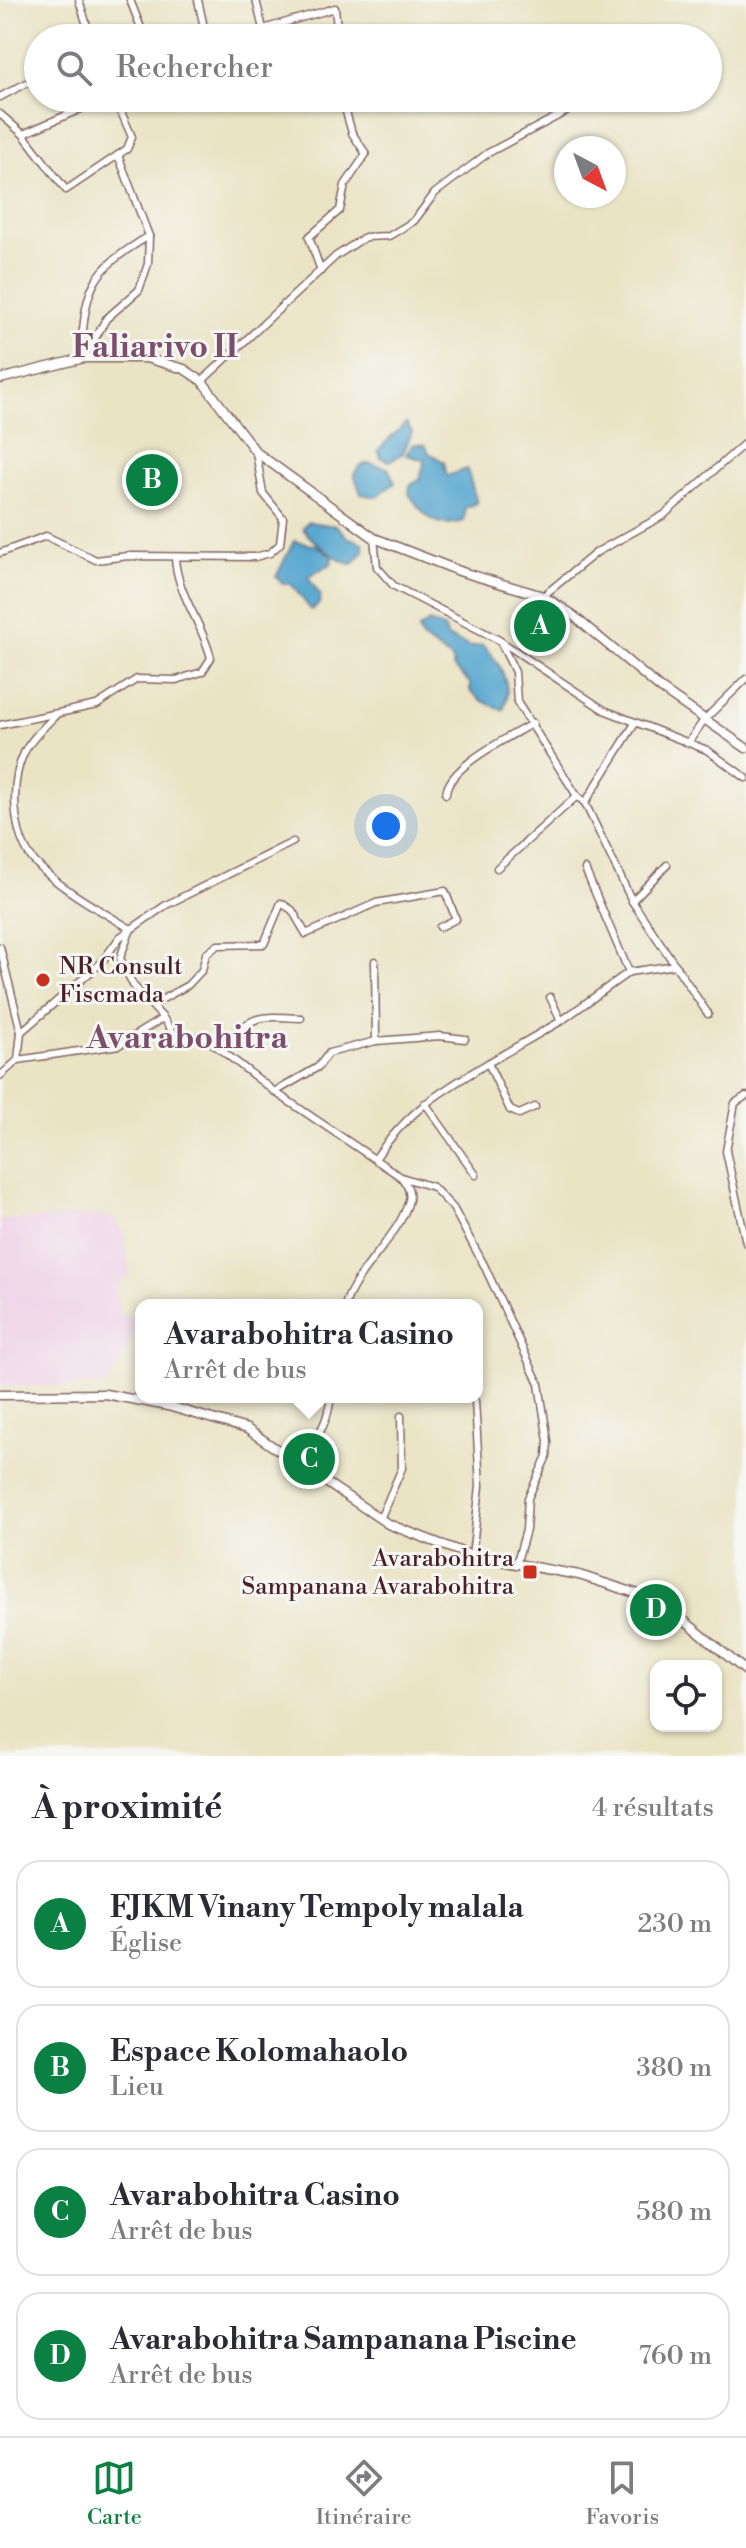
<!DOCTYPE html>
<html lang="fr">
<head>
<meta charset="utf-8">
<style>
  body { margin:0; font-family:"Libre Bodoni",serif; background:#f7f7f7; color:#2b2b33 }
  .controls { position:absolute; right:24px; bottom:24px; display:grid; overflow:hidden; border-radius:16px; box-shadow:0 2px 6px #0004 }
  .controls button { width:72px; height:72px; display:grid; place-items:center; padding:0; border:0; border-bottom:2px solid #e1e1e2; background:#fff; color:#2b2b33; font:40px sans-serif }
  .compass { position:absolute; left:554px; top:136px; width:72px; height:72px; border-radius:50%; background:#fff; box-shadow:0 2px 6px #0004; rotate:139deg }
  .you { position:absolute; left:386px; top:826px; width:28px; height:28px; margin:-20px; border:6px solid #fff; border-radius:50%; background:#1a73e8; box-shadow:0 0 0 12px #1a73e833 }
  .badge { display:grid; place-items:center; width:52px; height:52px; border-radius:50%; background:#0b8043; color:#fff; font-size:26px; font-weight:700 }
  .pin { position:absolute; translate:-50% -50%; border:4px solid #fff; box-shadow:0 2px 8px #0006 }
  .popup { position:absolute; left:135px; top:1299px; width:348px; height:104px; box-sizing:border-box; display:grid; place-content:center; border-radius:16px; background:#fff; filter:drop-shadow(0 2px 6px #0005); font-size:26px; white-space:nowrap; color:#7c7c81 }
  .popup b { font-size:30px; color:#2b2b33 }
  .popup::after { content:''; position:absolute; left:50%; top:100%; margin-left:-16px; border:16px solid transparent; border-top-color:#fff }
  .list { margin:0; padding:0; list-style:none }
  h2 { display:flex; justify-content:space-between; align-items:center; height:104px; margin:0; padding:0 32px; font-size:34px }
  h2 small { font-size:26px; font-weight:400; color:#7c7c81 }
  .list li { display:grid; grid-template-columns:52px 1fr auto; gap:24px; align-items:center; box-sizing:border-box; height:128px; margin:0 16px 16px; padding:0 16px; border:2px solid #e1e1e2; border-radius:24px }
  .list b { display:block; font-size:30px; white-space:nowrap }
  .list p { margin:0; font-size:26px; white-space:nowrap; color:#7c7c81 }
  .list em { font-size:26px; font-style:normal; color:#7c7c81 }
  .icon { flex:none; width:44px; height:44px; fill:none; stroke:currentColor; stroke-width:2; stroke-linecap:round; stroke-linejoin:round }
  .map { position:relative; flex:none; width:746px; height:1756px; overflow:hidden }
  .search { position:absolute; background:#fff; box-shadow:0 2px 6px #0004; left:24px; right:24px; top:24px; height:88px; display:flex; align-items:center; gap:20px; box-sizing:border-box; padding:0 28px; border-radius:44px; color:#7c7c81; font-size:30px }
  .sheet { height:680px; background:#fff }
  nav { display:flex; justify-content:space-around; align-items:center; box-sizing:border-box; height:112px; border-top:2px solid #e1e1e2; background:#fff; font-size:22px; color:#7c7c81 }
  nav a { display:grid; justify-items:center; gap:4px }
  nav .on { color:#0b8043 }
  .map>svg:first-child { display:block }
  .built { fill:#eed0e7 }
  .water { fill:#53a4ce; stroke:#4e627c; stroke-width:2 }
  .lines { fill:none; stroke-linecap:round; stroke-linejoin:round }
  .minor-casing { stroke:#826461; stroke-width:9 }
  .tertiary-casing { stroke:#826461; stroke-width:11 }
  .minor { stroke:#fff; stroke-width:6 }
  .tertiary { stroke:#fff; stroke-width:8 }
  .poi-dot { fill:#c8321e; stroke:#f6f6f2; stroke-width:3 }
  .labels { text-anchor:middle; stroke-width:6; stroke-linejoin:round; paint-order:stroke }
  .poi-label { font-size:24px; fill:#4a1f2b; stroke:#f6f6f2; text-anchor:start }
  .district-label { font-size:32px; font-weight:bold; fill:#7c4e6d; stroke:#f6f6f2 }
</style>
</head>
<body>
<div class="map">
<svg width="746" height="1756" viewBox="0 0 746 1756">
  <rect width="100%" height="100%" fill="#f6f6f2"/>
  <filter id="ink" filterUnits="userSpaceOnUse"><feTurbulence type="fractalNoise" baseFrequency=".0125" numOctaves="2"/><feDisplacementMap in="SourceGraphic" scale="16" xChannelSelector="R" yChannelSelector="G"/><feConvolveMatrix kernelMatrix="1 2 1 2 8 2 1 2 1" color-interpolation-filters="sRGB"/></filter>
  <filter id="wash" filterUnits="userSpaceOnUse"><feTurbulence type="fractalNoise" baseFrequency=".006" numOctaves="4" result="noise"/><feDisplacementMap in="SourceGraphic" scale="32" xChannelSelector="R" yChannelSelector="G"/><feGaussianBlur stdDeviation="1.8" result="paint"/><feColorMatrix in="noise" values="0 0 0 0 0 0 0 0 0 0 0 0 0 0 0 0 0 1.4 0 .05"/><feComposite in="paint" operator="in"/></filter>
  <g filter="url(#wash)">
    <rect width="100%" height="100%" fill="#eae3c4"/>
    <!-- built -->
    <path class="built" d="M99,1215L115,1219L125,1236L130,1275L116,1287L119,1314L141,1322L107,1386H0V1220Z"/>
    <!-- water -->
    <g class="water">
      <path d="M406,423L412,432L403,453L390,461L381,458L378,450Z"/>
      <path d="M413,444L425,445L429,453L444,462L447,476L467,469L477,503L465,507L464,521C436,530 424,516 409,494L410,485L420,479L425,460L406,455Z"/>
      <path d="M369,463L388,468L395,483L376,497L361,494L354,474L360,466Z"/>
      <path d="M308,522L337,526L347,537L363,543L364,551L353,564C342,565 309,539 303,528Z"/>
      <path d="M294,541L318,546L332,557L331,564L308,577L320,595V603L311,610L291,584L282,583L276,577Z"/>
      <path d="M429,622L445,629L447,637L471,647L482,645C500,661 514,686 503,710L482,701L470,691V683L453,667L452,659L422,638L418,630Z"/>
    </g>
  </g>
  <g filter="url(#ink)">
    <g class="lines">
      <defs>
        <g id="minor">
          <path d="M79,0L91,38"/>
          <path d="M130,0L145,38"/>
          <path d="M198,0L205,32L201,38"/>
          <path d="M256,0L263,29L335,8L338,38"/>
          <path d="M0,97L38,77"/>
          <path d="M0,114L23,134L66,190L118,155"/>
          <path d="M23,134L106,98"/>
          <path d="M321,271L309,237L340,210L345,185L366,154L352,133L342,98"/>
          <path d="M84,358L106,319L139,290L148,264L149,236L118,155L127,149L132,137L115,98"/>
          <path d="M80,359C87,289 85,274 149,236"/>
          <path d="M202,381L336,256L365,237L389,236L414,221L435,193L488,153L592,98"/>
          <path d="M374,538L377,567L394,586L499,640L604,710L707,750L746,778"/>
          <path d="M0,553L46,536L96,560L128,556L255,557L270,553L280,544L283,518L263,493L256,452"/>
          <path d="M543,596L597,552L664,515L746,442"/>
          <path d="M500,641L515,672L517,702L577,796"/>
          <path d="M56,715C45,726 31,739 24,753C10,782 12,836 34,861C57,887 101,911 131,929L120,958L133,985L163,1018"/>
          <path d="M0,725L97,705L137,679L176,680L202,672L211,658C202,622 177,594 175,558"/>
          <path d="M688,743L704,720L746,679"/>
          <path d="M446,794C448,766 510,737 533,723"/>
          <path d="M585,803L634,725"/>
          <path d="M497,868L577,796L585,803L632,901L708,1014"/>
          <path d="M632,901L667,865"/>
          <path d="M0,947L21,1032"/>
          <path d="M375,961L376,1041"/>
          <path d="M629,972L676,965"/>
          <path d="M152,1005L188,985L202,970L206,954L218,945L264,944L281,903L292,910L306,934L376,903L445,891L456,919L440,927"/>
          <path d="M561,1021L629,972L585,869"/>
          <path d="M218,1047C255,1016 253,1015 301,1018"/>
          <path d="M18,1060L119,1045L163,1018L178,1039L203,1036L275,1092L401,1177C407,1184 411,1191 409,1200C400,1236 358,1267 345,1305"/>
          <path d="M488,1063L561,1021L550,997"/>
          <path d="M0,1076L18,1060L21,1032L101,963L120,937L166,905L293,842"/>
          <path d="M275,1092L318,1067L329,1053L376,1041L440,1036L465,1039"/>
          <path d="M746,1096L735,1103L726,1151L746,1243"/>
          <path d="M425,1103L476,1175"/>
          <path d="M375,1159C408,1110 439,1093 488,1063L510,1110L519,1114L535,1107"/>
          <path d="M401,1177L433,1187L453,1208L484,1265L539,1384L548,1441L547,1456L528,1498L526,1530L516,1565"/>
          <path d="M295,1460C317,1442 327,1425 331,1397"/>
          <path d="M380,1519L402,1468L401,1416"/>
          <path d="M472,1556L480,1486L475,1401"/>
        </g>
        <g id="tertiary">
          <path d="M0,379L84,358H146L184,369L202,381L256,452L374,538L462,572L543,596L570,613L661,689L746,748"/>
          <path d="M0,1395L105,1394L168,1406L247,1429L388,1524L472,1556L579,1575L660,1601L746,1671"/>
        </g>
      </defs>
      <!-- minor casing -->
      <use href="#minor" class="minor-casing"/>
      <!-- tertiary casing -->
      <use href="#tertiary" class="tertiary-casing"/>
      <!-- minor -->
      <use href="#minor" class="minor"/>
      <!-- tertiary -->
      <use href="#tertiary" class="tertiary"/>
    </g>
  </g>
  <!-- markers -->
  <g class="poi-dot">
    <circle cx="43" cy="980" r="8"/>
    <rect x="522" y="1564" width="16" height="16" rx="4"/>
  </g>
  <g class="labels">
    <!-- poi labels -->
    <g class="poi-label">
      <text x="59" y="974">NR Consult<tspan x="59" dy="28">Fiscmada</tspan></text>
      <text x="514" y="1566" text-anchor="end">Avarabohitra<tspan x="514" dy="28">Sampanana Avarabohitra</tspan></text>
    </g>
    <!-- district labels -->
    <g class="district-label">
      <text x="155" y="357">Faliarivo II</text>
      <text x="187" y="1048">Avarabohitra</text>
    </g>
  </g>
</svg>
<div class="controls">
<button><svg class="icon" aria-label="locate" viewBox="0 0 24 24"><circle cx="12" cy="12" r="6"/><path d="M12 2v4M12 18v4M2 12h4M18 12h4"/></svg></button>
</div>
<svg class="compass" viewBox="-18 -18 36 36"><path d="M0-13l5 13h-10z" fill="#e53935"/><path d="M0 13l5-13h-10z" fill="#7c7c81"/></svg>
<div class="you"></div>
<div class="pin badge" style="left:540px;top:626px">A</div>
<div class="pin badge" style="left:152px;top:480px">B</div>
<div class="pin badge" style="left:309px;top:1459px">C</div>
<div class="popup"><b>Avarabohitra Casino</b>Arrêt de bus</div>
<div class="pin badge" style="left:656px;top:1610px">D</div>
<div class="search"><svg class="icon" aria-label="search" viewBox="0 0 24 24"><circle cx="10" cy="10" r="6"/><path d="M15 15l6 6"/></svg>Rechercher</div>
</div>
<section class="sheet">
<h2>À proximité<small>4 résultats</small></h2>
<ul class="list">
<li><span class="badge">A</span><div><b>FJKM Vinany Tempoly malala</b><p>Église</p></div><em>230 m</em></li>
<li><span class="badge">B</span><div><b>Espace Kolomahaolo</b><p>Lieu</p></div><em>380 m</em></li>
<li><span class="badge">C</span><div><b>Avarabohitra Casino</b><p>Arrêt de bus</p></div><em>580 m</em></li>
<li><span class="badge">D</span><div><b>Avarabohitra Sampanana Piscine</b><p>Arrêt de bus</p></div><em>760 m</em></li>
</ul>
</section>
<nav>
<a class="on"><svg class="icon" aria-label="map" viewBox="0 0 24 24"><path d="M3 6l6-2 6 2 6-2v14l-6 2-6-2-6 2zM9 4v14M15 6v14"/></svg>Carte</a>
<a><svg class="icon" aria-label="directions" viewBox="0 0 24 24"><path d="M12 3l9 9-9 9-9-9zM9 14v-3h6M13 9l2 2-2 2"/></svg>Itinéraire</a>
<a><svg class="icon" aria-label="saved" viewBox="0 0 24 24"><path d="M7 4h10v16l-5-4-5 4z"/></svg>Favoris</a>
</nav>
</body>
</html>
